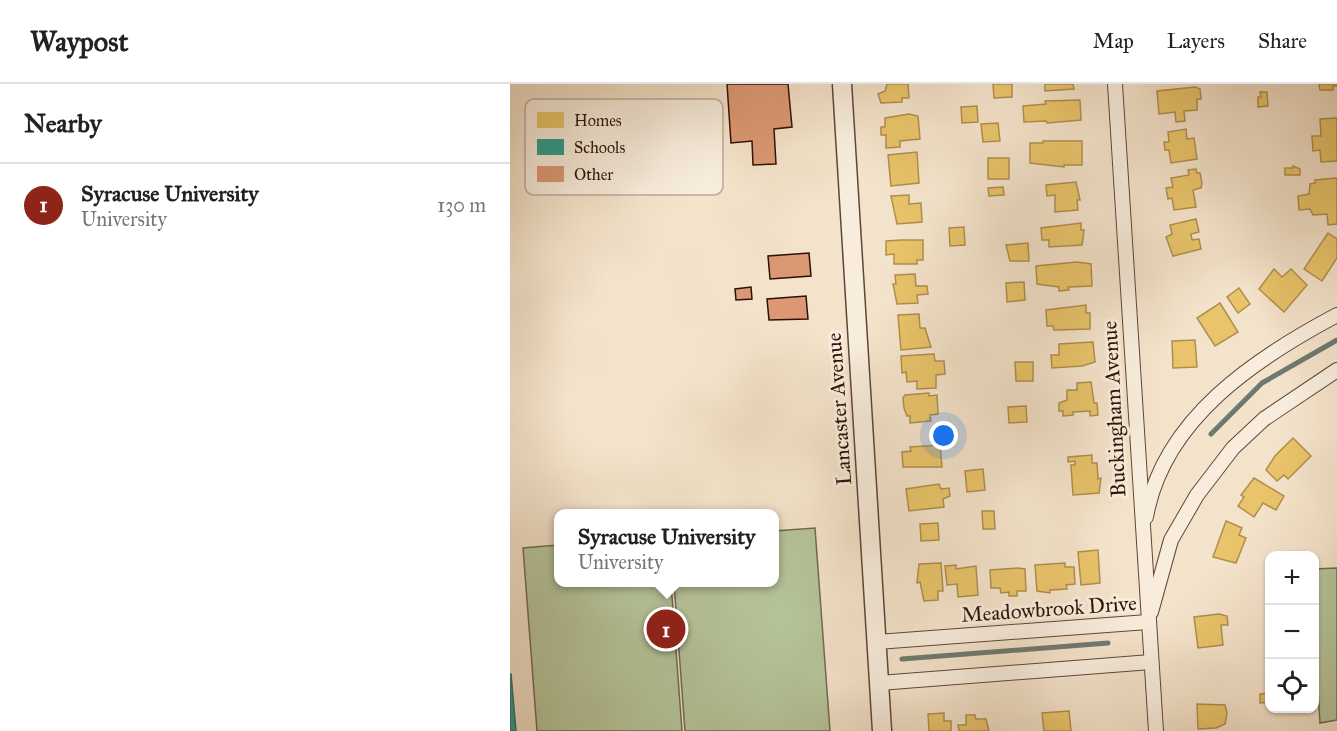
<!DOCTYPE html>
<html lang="en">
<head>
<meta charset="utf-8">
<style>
  body { margin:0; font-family:"IM FELL Great Primer",serif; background:#f2f2f2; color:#222 }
  .controls { position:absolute; right:18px; bottom:18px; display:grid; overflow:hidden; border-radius:12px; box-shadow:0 2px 4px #0004 }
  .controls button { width:54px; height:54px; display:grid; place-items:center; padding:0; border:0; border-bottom:2px solid #e0e0e0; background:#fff; color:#222; font:30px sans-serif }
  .you { position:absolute; left:434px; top:352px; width:21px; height:21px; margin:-15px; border:4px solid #fff; border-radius:50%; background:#1a73e8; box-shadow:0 0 0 9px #1a73e833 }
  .badge { display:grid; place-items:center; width:39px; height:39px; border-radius:50%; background:#8f2418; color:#fff; font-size:20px; font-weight:700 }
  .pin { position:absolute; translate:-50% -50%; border:3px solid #fff; box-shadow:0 2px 6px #0006 }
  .popup { position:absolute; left:44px; top:425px; width:225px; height:78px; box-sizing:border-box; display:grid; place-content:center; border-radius:12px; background:#fff; filter:drop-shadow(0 2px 4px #0005); font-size:20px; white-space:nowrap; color:#767676 }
  .popup b { font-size:22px; color:#222 }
  .popup::after { content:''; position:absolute; left:50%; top:100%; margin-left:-12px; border:12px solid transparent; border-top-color:#fff }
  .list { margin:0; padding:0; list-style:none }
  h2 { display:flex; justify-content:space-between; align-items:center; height:78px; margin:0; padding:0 24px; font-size:26px }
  h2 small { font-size:20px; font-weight:400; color:#767676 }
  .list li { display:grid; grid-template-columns:39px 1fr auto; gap:18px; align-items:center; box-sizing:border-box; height:84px; padding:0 24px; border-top:2px solid #e0e0e0 }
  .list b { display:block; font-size:22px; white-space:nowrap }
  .list p { margin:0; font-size:20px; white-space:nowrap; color:#767676 }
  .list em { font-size:20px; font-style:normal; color:#767676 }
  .icon { flex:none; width:33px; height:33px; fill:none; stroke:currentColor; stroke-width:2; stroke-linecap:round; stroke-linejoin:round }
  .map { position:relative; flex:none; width:827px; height:647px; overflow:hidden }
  header { display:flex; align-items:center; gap:36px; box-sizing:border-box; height:84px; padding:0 30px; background:#fff; border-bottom:2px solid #e0e0e0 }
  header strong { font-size:28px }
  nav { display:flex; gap:33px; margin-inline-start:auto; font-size:21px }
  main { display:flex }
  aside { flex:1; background:#fff }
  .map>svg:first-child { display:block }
  .green { fill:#b6c59b; stroke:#716b50; stroke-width:1.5 }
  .homes { fill:#e9c46a; stroke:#b08e4c; stroke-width:1.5 }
  .schools { fill:#2a9d8f; stroke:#2b7366; stroke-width:1.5 }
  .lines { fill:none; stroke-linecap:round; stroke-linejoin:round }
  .stream { stroke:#6f7970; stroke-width:5 }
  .building { fill:#dc9874; stroke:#2c1106; stroke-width:1.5 }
  .minor-casing { stroke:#5e4637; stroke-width:16 }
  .tertiary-casing { stroke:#5e4637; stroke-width:21 }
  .minor { stroke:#f8eddd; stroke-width:14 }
  .tertiary { stroke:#f8eddd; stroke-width:18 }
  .labels { text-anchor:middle; stroke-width:6; stroke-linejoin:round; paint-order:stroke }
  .street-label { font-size:21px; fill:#2c1106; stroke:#f8eddd }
  .key { fill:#f8eddd; stroke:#bbab9c; stroke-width:1.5 }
  .key-label { font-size:16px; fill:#2c1106 }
</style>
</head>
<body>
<header>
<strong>Waypost</strong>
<nav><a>Map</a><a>Layers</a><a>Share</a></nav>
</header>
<main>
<aside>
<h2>Nearby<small></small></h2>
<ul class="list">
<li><span class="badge">1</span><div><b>Syracuse University</b><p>University</p></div><em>130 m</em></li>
</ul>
</aside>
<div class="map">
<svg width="827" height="647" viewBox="0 0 827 647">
  <rect width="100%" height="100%" fill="#f4e3cb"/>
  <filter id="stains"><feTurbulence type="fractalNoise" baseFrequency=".00333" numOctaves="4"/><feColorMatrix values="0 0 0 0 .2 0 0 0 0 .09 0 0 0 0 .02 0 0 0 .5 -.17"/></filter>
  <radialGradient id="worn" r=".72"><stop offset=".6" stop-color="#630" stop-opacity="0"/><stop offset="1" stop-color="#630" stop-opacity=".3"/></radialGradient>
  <!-- green -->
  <g class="green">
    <path d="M305,444L320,647H175L164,499L264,498V447Z"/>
    <path d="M48,461V498L161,499L172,647H27L13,464Z"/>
    <path d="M827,484V636L810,639L805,556V485Z"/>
  </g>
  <!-- homes -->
  <g class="homes">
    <path d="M377,0H398L399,14H392V18L371,19L368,10L375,7Z"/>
    <path d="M483,0H502V13L484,14Z"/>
    <path d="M535,0H563L564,5L535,7Z"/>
    <path d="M809,0H827V2H823V6H810Z"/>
    <path d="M685,3L690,5L691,15H687V26L674,27L675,37L666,38L665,28L649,30L647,7Z"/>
    <path d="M750,8H757L758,22L748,23V13H751Z"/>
    <path d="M570,16L571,36L537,39L536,37L514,38L513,22L536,20L535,17Z"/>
    <path d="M467,22L468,38L452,39L451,23Z"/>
    <path d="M399,30L408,32L410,55L390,57V63L376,64V51H371V43H375V34Z"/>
    <path d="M827,34V77L811,78L810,66L803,67L802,52H811L810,35Z"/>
    <path d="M488,39L490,57L473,58L471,40Z"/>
    <path d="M676,45L677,55L684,54L687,75L661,79L659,66H655L654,58H659L658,48Z"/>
    <path d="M533,57H572V81H554V83L520,79V59H533Z"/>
    <path d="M407,68L409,99L381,102L378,71Z"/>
    <rect x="478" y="74" width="21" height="21"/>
    <path d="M783,82L790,85V91H775V84H783Z"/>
    <path d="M686,85L687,89H690L692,99L691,104L683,106L686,123L664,126L662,114L658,115L656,104L663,103L661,94L679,91L678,86Z"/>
    <path d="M827,94V140L818,141L817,130L803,131L800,125L789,126L788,112L799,110L800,100L805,99V96Z"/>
    <path d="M566,98L570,116H567L568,126L545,128V111L537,112L536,101Z"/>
    <path d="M493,103L494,111L479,112L478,104Z"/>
    <path d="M399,111V120L411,119L412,138L387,140L381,112Z"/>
    <path d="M686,135L689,148L681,150L682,156L689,155L691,165L663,172L656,153L662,150L660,141Z"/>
    <path d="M571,139V146H574L572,161L539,163V156H532L531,144Z"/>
    <path d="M454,143L455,161L440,162L439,144Z"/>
    <path d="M818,149L827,155V174L812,197L794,185Z"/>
    <path d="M391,156H413V176H407V180H384V170L376,171V157Z"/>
    <path d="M518,159L519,177H500L496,161Z"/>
    <path d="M567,178L581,180L582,202L558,203L559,206L549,207V203L527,200L526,182Z"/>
    <path d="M764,185L772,193L781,185L797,201L774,228L749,205Z"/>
    <path d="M405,190L406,202H417L418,210L407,211L408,219L387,220L383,200H386L385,191Z"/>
    <path d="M514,198L515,216L497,218L496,199Z"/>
    <path d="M729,204L740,220L728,229L717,213Z"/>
    <path d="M710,219L728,248L705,262L687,234Z"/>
    <path d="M576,221V229H580V245L544,246L543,242H537L536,226Z"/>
    <path d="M409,230L410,244H415L421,263L391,266L388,231Z"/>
    <path d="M685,256L687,283L663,284L662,257Z"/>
    <path d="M583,258L585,278L572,282L542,284L541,271H549V260Z"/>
    <path d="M424,270L425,277H434L435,290L426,291V304L407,305V297L397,298L396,288L392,289L391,272Z"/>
    <path d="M505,278H523V297H506Z"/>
    <path d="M581,298L584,319H587L588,331L580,332V327L563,328V331L553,332V327H549V319L557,316V306H567V299Z"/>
    <path d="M419,309V312L427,311L428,330L420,331L421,337L400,339V332H397L394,324L393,314L395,311Z"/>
    <path d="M516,322L517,338L499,339L498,323Z"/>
    <path d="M783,354L801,372L778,395L774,391L767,397L756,386L765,372Z"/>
    <path d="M430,361L432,383H393L392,368L401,367L400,363Z"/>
    <path d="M582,371V379H587L588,395L591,394L589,409L563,411L561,381H565V377L558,378V373Z"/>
    <path d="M473,385L475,406L457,408L455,387Z"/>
    <path d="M744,394L774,412L766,426L753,419L744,433L728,422L734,413L731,411Z"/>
    <path d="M429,400L431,405L439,404L440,412L433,415L434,423L399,427L396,405Z"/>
    <path d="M472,427H484L485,445H473Z"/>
    <path d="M716,437L732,444L729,451L736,454L726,479L703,473Z"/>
    <path d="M428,439L429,456L411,457L410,440Z"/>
    <path d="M588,466L590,499L571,501L568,468Z"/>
    <path d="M431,479L433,507H428V516L414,517L410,498L407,499L409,480Z"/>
    <path d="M555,479V483H564L565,500L556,501L557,505L540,506V509L527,507L525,481Z"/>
    <path d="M446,481V485L466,482L468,511L448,513L447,500L437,501L435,482Z"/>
    <path d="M508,484L515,485L516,507H507V512H499V508L491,509L490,504H481L480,486Z"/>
    <path d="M709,530L717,532L718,541H711L713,561L688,564L684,533Z"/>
    <path d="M760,609V618L750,619V610Z"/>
    <path d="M687,620L715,621L717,629L715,640L706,644L688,645Z"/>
    <path d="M559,627L561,647H534L532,629Z"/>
    <path d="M434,629V637H441V647H419L418,630Z"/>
    <path d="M456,631H465L466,635H476L479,647H449L448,641H456Z"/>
  </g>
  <!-- schools -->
  <path class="schools" d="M0,590H1L6,647H0Z"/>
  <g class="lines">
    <!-- stream -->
    <g class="stream">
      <path d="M701,350L752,299L827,256"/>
      <path d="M392,575L598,559"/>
    </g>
  </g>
  <!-- building -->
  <g class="building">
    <path d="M217,0H278L282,43L264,45L266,80L243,81L242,57L221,59Z"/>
    <path d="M299,169L301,192L260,195L258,172Z"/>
    <path d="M241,203L242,215L226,216L225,205Z"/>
    <path d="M296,212L298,235L259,236L257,215Z"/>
  </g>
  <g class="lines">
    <defs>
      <g id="minor">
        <path d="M605,0L646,647"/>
        <path d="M636,433C653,335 746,274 827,231"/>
        <path d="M641,528L661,456L687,411L723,364L754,335L827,286"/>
        <path d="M367,558L638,538"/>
        <path d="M369,599L641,578"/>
      </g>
      <path id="tertiary" d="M332,0L372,647"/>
    </defs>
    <!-- minor casing -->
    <use href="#minor" class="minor-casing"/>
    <!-- tertiary casing -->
    <use href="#tertiary" class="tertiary-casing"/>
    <!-- minor -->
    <use href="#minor" class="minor"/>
    <!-- tertiary -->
    <use href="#tertiary" class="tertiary"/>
  </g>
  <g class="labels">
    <!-- street labels -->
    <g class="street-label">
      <text transform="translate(329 325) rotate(-94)" y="7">Lancaster Avenue</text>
      <text transform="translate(604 325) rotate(-93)" y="7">Buckingham Avenue</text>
      <text transform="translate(539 525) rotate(-4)" y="7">Meadowbrook Drive</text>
    </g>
  </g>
  <!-- legend -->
  <rect x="15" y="15" width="198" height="96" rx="9" class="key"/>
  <rect x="27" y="28" width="27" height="16" fill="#e9c46a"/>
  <rect x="27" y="55" width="27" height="16" fill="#2a9d8f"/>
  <rect x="27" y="82" width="27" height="16" fill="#dc9874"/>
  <g class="key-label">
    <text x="64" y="42">Homes</text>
    <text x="64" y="69">Schools</text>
    <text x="64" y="96">Other</text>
  </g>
  <rect width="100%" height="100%" filter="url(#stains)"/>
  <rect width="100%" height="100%" fill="url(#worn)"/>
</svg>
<div class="controls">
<button>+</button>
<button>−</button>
<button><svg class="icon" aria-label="locate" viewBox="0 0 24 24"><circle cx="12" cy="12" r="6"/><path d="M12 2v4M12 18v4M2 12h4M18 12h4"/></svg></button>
</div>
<div class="you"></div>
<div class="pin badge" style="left:156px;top:545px">1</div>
<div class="popup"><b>Syracuse University</b>University</div>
</div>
</main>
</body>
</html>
